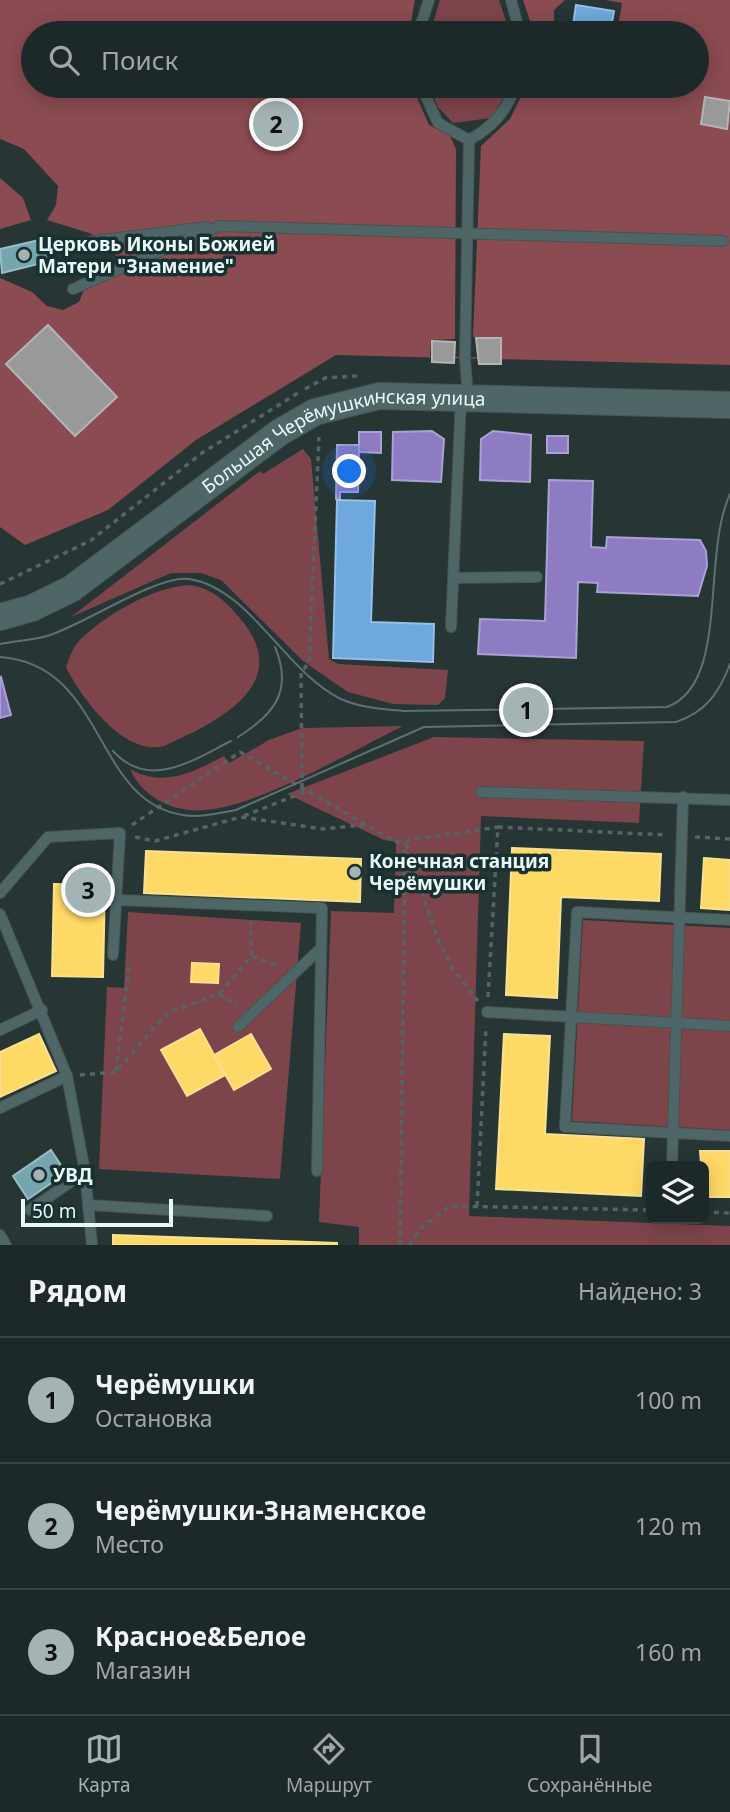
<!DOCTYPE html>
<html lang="ru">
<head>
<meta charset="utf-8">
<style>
  body { margin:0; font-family:"Noto Sans",sans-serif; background:#253030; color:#f1f3f6 }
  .controls { position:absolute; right:21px; bottom:21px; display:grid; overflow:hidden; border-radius:10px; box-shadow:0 4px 18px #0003 }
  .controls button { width:63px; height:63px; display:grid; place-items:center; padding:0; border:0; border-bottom:2px solid #3b4445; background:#1d2828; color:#f1f3f6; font:35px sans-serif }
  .scale { position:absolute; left:21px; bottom:18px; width:152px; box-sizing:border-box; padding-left:7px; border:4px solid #e8f7f7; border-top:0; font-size:19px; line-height:24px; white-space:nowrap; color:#e8f7f7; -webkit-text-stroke:5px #173030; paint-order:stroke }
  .you { position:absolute; left:350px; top:472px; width:24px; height:24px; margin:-18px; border:5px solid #fff; border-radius:50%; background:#1a73e8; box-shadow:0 0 0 10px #1a73e833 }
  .badge { display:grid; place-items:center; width:46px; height:46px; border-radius:50%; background:#a4b3b3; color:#111; font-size:23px; font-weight:700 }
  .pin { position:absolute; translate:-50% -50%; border:4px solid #fff; box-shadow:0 2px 7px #0006 }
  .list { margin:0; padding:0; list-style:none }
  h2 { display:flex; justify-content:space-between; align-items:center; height:91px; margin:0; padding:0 28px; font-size:30px }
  h2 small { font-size:23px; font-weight:400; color:#a0a6a8 }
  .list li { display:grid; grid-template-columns:46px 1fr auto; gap:21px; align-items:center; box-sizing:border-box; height:126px; padding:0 28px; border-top:2px solid #3b4445 }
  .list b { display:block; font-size:26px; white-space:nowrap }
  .list p { margin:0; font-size:23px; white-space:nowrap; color:#a0a6a8 }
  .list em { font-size:23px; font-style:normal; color:#a0a6a8 }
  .icon { flex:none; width:38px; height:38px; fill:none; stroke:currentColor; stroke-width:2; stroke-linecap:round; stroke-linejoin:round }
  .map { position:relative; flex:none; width:730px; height:1245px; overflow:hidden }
  .search { position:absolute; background:#1d2828; box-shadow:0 4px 18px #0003; left:21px; right:21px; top:21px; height:77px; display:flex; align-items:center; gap:18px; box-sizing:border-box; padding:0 24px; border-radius:38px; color:#a0a6a8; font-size:26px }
  .sheet { height:469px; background:#1d2828 }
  nav { display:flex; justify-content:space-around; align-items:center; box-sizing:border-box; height:98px; border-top:2px solid #3b4445; background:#1d2828; font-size:19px; color:#a0a6a8 }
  nav a { display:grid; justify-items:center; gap:4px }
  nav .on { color:#a4b3b3 }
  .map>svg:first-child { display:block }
  .green { fill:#7d454b }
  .forest { fill:#8a4b52 }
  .homes { fill:#ffd966; stroke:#f8e292; stroke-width:2 }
  .offices { fill:#8e7cc3; stroke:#a9a1d3; stroke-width:2 }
  .schools { fill:#6fa8dc; stroke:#93c0e4; stroke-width:2 }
  .public { fill:#76a5af; stroke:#98bec5; stroke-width:2 }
  .industry { fill:#999; stroke:#b1b5b5; stroke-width:2 }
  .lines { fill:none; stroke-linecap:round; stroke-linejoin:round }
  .service-casing { stroke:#475353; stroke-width:12 }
  .tertiary-casing { stroke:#475353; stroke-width:28 }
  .path { stroke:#536565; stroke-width:3.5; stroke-dasharray:5 5; stroke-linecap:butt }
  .service { stroke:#4f6666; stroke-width:10 }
  .tertiary { stroke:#4f6666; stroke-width:26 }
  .tram { stroke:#5f7070; stroke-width:2 }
  .poi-dot { fill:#a4b3b3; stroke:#173030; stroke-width:2.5 }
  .labels { text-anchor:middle; stroke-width:7; stroke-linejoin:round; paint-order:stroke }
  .poi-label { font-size:19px; font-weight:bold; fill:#e8f7f7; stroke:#173030; text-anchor:start }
  .street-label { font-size:19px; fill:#e8f7f7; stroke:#173030 }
</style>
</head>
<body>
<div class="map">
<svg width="730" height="1245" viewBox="0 0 730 1245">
  <rect width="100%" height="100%" fill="#273535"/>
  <!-- green -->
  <g class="green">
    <path d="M440,0H499L510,33H430Z"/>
    <path d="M429,86H508L506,94L491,118L453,123L438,107Z"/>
    <path d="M303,449L311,459L329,659L338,664L448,670L445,698L438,705L393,704L348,692L303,661L221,580L201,573H171L71,617L260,471L263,474Z"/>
    <path d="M189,585C209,587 225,600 238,616C298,683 218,722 164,746C125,757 81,698 66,667C69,659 72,649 78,642C103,616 153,587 189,585Z"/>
    <path d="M403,726C350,752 262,805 205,810C174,813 143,798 130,769C163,788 194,772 224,756L229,763L269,740L302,728Z"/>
    <path d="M434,737L644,741L639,823L481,816L469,1216L730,1226V1245H359V1227L319,1222L331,911L394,913L396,842L384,840L287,794Z"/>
    <path d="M128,912L301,923L280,1179L99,1169L107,987L124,988Z"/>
    <path d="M583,920L730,928V1130L572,1121Z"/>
  </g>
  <!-- forest -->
  <g class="forest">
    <path d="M0,0H415L409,33H33V86H412L429,125L450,136L456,149L455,339L431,340L430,356L502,358V337H473L481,146L510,119L526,86H556L605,96L607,86H697V33H617L622,3L605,0H730V365L336,355L196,440L108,510L25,545L0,527V278L32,292L47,306L63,310L79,302L90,275L103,273L119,263L111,245L89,233L47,220L56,205L58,186L24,149L0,139Z"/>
    <path d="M523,0H565L554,10V23L550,26H536L530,21Z"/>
    <path d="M0,178L23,198L31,220L0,229Z"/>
  </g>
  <!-- homes -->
  <g class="homes">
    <path d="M512,848L661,854L659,901L561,897L557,998L506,995Z"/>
    <path d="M146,851L361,859L360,902L144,893Z"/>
    <path d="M704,858L730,860V910L701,908Z"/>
    <path d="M54,884L105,885L103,977L52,976Z"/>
    <path d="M192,963L219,964L218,983L191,982Z"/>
    <path d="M200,1029L225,1075L187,1096L161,1050Z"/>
    <path d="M39,1034L56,1071L0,1097V1052Z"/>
    <path d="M251,1034L271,1069L234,1090L214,1055Z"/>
    <path d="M504,1034L550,1036L545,1134L644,1139L641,1196L496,1189Z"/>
    <path d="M700,1151H730V1197H704Z"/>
    <path d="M113,1235L337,1243V1245H113Z"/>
  </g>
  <!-- offices -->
  <g class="offices">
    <path d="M432,431L444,439L441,482L392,480L393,432Z"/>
    <path d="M493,431L531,435L530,482L480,480L481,439Z"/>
    <path d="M359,432H381V453L359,452Z"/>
    <rect x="547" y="436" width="21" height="17"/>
    <path d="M337,445H359L358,492H340V500L336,499Z"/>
    <path d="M549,480L593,481L591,547L606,548L607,537L700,540L706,551L707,566L698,596L597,592L598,583L578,582L576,658L478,654L480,619L545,621Z"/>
    <path d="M1,677L11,715L0,718V678Z"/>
  </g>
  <!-- schools -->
  <g class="schools">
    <path d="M576,5L614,11L610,33H561L563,24L573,25Z"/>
    <path d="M337,500L375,501L371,622L434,624L433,662L333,658Z"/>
  </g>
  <!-- public -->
  <g class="public">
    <path d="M44,239L50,261L2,273L0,249Z"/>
    <path d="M51,1150L66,1173L28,1199L13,1176Z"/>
  </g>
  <!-- industry -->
  <g class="industry">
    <path d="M705,97L730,101L727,129L701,124Z"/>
    <path d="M48,325L117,397L75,436L6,364Z"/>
    <path d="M476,338H501V364H479Z"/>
    <path d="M432,341L455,342L454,363L432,362Z"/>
  </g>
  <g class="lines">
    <defs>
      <g id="service">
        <path d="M511,0L520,33"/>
        <path d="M418,33L429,0"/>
        <path d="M421,86L438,123L469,140"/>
        <path d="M469,140C493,127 506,111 516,86"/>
        <path d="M55,246L206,227"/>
        <path d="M73,289L219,226L723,241"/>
        <path d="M468,396L465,359L469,140"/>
        <path d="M454,578L537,577"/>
        <path d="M451,627L461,398"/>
        <path d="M481,792L730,800"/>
        <path d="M0,893L48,837L120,833L113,955"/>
        <path d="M118,900L322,908L317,1171"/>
        <path d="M0,914L67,1076L85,1172L92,1245"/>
        <path d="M730,920L577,912L565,1127L730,1136"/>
        <path d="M487,1012L730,1026"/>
        <path d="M238,1027L321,948"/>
        <path d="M0,1030L42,1010"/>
        <path d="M0,1108L67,1076"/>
        <path d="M672,1166L683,797"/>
        <path d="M88,1205L267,1216"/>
        <path d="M30,1210L85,1172"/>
        <path d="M0,1235L6,1245"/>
      </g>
      <g id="tertiary">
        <path id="s1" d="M0,617L32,608L71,589L280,432L315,412L379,396L730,405"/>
      </g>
    </defs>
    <!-- service casing -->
    <use href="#service" class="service-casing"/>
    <!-- tertiary casing -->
    <use href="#tertiary" class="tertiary-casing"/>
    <!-- path -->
    <g class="path">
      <path d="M305,389L325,378L357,376"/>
      <path d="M0,584L90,541L202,453L298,393"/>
      <path d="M302,788L301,672L309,663L319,437"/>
      <path d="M244,816L307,791"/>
      <path d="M132,825L240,752L396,842L498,827"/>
      <path d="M135,837L155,841L241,817L323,829L364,825"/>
      <path d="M695,837L730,839"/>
      <path d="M406,844L438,940L454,971L478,1001"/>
      <path d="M252,956L280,967"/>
      <path d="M219,994L237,1006"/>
      <path d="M488,997L498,827L666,835"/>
      <path d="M116,1071L129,970L124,966"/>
      <path d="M80,1075L116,1072L167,1013L219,994L251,956V921"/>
      <path d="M477,1206L486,1026"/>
      <path d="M704,1212L730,1213"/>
      <path d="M400,1245L405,843"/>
      <path d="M409,1245L420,1229L450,1206L651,1210"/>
    </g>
    <!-- service -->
    <use href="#service" class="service"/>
    <!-- tertiary -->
    <use href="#tertiary" class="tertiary"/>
    <!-- tram -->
    <g class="tram">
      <path d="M0,644C15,641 32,640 47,636C84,625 156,575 189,579C250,588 284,671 341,699C361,708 382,709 403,711L667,707C730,684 701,556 730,494"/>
      <path d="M0,657C106,664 93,802 183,815C201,818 219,813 236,810L424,727L676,722C706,712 719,693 730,664"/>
      <path d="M238,737C275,714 293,690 275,647"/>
      <path d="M113,751C149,791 193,760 231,741"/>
    </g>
  </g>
  <!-- markers -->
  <g class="poi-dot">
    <circle cx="24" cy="255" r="7"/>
    <circle cx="355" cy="872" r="7"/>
    <circle cx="39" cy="1175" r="7"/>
  </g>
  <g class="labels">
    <!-- poi labels -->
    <g class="poi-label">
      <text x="38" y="251">Церковь Иконы Божией<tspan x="38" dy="22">Матери "Знамение"</tspan></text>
      <text x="369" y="868">Конечная станция<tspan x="369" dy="22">Черёмушки</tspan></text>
      <text x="53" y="1182">УВД</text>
    </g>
    <!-- street labels -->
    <g class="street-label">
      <text dy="7" stroke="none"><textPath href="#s1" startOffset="397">Большая Черёмушкинская улица</textPath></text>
    </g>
  </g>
</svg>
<div class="controls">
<button><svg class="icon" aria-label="layers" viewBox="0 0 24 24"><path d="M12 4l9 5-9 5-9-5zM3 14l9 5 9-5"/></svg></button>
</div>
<div class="scale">50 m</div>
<div class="you"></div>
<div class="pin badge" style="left:526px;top:710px">1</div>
<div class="pin badge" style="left:276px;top:124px">2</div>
<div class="pin badge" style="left:88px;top:890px">3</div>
<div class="search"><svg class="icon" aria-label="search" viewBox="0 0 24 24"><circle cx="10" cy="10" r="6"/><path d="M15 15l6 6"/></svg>Поиск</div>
</div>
<section class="sheet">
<h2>Рядом<small>Найдено: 3</small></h2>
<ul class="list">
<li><span class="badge">1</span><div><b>Черёмушки</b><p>Остановка</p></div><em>100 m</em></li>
<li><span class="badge">2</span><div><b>Черёмушки-Знаменское</b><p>Место</p></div><em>120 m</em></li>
<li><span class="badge">3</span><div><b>Красное&amp;Белое</b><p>Магазин</p></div><em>160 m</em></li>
</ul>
</section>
<nav>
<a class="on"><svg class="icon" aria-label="map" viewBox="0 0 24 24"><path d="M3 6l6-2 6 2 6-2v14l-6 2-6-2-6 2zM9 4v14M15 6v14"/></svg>Карта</a>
<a><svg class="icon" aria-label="directions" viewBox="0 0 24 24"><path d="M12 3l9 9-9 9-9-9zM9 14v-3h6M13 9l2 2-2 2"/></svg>Маршрут</a>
<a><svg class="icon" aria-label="saved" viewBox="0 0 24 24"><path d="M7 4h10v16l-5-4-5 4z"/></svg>Сохранённые</a>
</nav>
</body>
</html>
